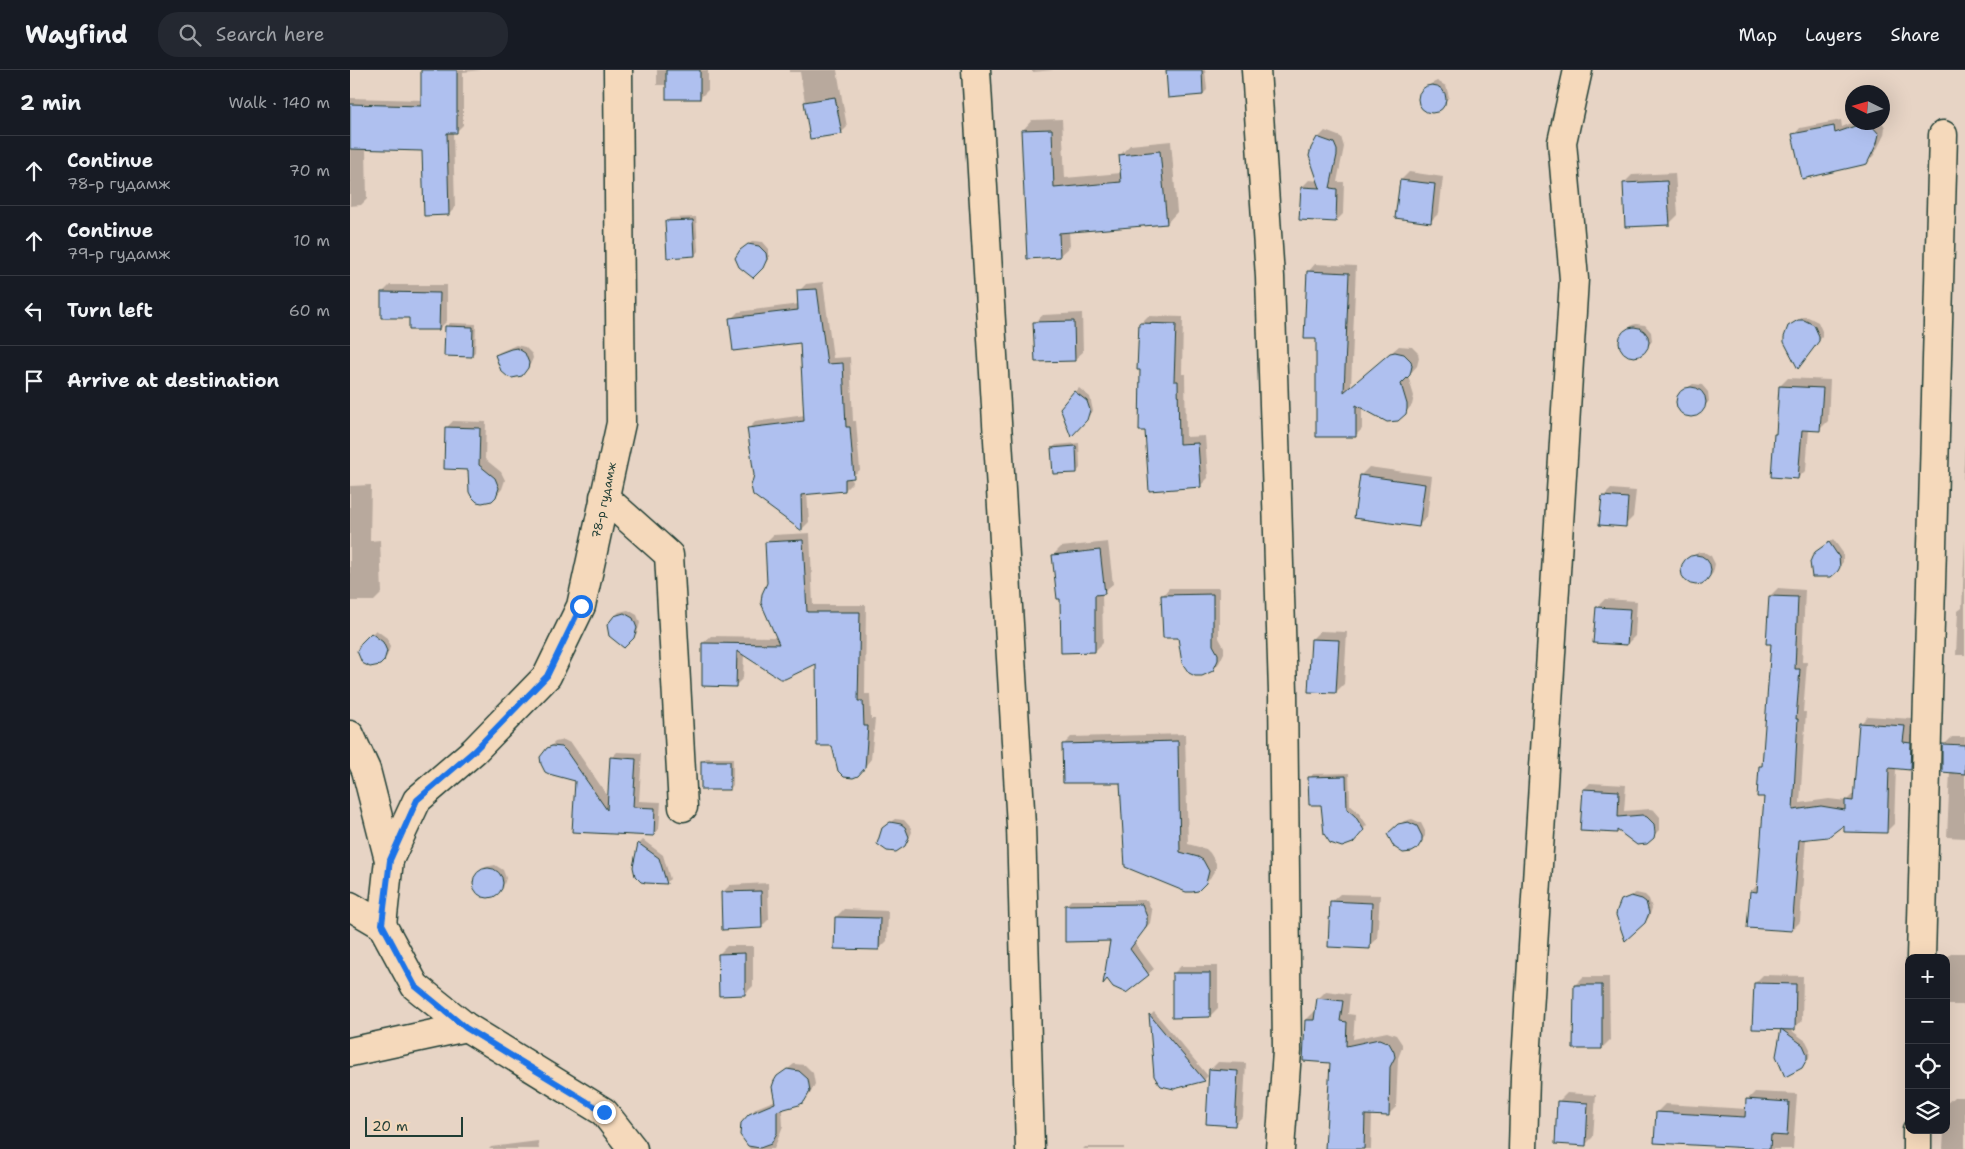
<!DOCTYPE html>
<html lang="en">
<head>
<meta charset="utf-8">
<style>
  body { margin:0; font-family:"Shantell Sans",sans-serif; background:#242831; color:#f1f3f6 }
  .controls { position:absolute; right:15px; bottom:15px; display:grid; overflow:hidden; border-radius:10px; box-shadow:0 5px 20px #0002 }
  .controls button { width:45px; height:45px; display:grid; place-items:center; padding:0; border:0; border-bottom:1px solid #363941; background:#171b24; color:#f1f3f6; font:25px sans-serif }
  .compass { position:absolute; left:1495px; top:15px; width:45px; height:45px; border-radius:50%; background:#171b24; box-shadow:0 5px 20px #0002; rotate:275deg }
  .scale { position:absolute; left:15px; bottom:12px; width:98px; box-sizing:border-box; padding-left:5px; border:2px solid #1f3d34; border-top:0; font-size:14px; line-height:18px; white-space:nowrap; color:#1f3d34; -webkit-text-stroke:4px #f5d9bb; paint-order:stroke }
  .stop { position:absolute; width:15px; height:15px; margin:-11px; border:4px solid #1a73e8; border-radius:50%; background:#fff }
  .stop.end { background:#1a73e8; border-color:#fff; box-shadow:0 1px 5px #0008 }
  .list { margin:0; padding:0; list-style:none }
  h2 { display:flex; justify-content:space-between; align-items:center; height:65px; margin:0; padding:0 20px; font-size:21px }
  h2 small { font-size:16px; font-weight:400; color:#9ea1a6 }
  .list li { display:grid; grid-template-columns:32px 1fr auto; gap:15px; align-items:center; box-sizing:border-box; height:70px; padding:0 20px; border-top:1px solid #363941 }
  .list b { display:block; font-size:19px; white-space:nowrap }
  .list p { margin:0; font-size:16px; white-space:nowrap; color:#9ea1a6 }
  .list em { font-size:16px; font-style:normal; color:#9ea1a6 }
  .icon { flex:none; width:28px; height:28px; fill:none; stroke:currentColor; stroke-width:2; stroke-linecap:round; stroke-linejoin:round }
  .map { position:relative; flex:none; width:1615px; height:1079px; overflow:hidden }
  header { display:flex; align-items:center; gap:30px; box-sizing:border-box; height:70px; padding:0 25px; background:#171b24; border-bottom:1px solid #363941 }
  header strong { font-size:24px }
  nav { display:flex; gap:28px; margin-inline-start:auto; font-size:18px }
  .search { width:350px; height:45px; background:#242831; display:flex; align-items:center; gap:12px; box-sizing:border-box; padding:0 18px; border-radius:20px; color:#9ea1a6; font-size:19px }
  main { display:flex }
  aside { flex:1; background:#171b24 }
  .map>svg:first-child { display:block }
  .shadow { fill:#0003 }
  .building { fill:#afc0ef; stroke:#1f3d34 }
  .lines { fill:none; stroke-linecap:round; stroke-linejoin:round }
  .street-casing { stroke:#1f3d34; stroke-width:31 }
  .street { stroke:#f5d9bb; stroke-width:28 }
  .route { stroke:#1a73e8; stroke-width:6 }
  .labels { text-anchor:middle; stroke-width:4; stroke-linejoin:round; paint-order:stroke }
  .street-label { font-size:12px; fill:#1f3d34; stroke:#f5d9bb }
</style>
</head>
<body>
<header>
<strong>Wayfind</strong>
<div class="search"><svg class="icon" aria-label="search" viewBox="0 0 24 24"><circle cx="10" cy="10" r="6"/><path d="M15 15l6 6"/></svg>Search here</div>
<nav><a>Map</a><a>Layers</a><a>Share</a></nav>
</header>
<main>
<aside>
<h2>2 min<small>Walk · 140 m</small></h2>
<ul class="list">
<li><svg class="icon" aria-label="ahead" viewBox="0 0 24 24"><path d="M12 20V5M6 11l6-6 6 6"/></svg><div><b>Continue</b><p>78-р гудамж</p></div><em>70 m</em></li>
<li><svg class="icon" aria-label="ahead" viewBox="0 0 24 24"><path d="M12 20V5M6 11l6-6 6 6"/></svg><div><b>Continue</b><p>79-р гудамж</p></div><em>10 m</em></li>
<li><svg class="icon" aria-label="left" viewBox="0 0 24 24"><path d="M17 20v-9H6M10 6l-5 5 5 5"/></svg><div><b>Turn left</b></div><em>60 m</em></li>
<li><svg class="icon" aria-label="arrive" viewBox="0 0 24 24"><path d="M6 21V4h12l-3 4 3 4H6"/></svg><div><b>Arrive at destination</b></div></li>
</ul>
</aside>
<div class="map">
<svg width="1615" height="1079" viewBox="0 0 1615 1079">
  <rect width="100%" height="100%" fill="#e7d4c5"/>
  <filter id="ink" filterUnits="userSpaceOnUse"><feTurbulence type="fractalNoise" baseFrequency=".02" numOctaves="2"/><feDisplacementMap in="SourceGraphic" scale="10" xChannelSelector="R" yChannelSelector="G"/><feConvolveMatrix kernelMatrix="1 2 1 2 8 2 1 2 1" color-interpolation-filters="sRGB"/></filter>
  <g filter="url(#ink)">
    <!-- shadow -->
    <g class="shadow">
      <path d="M81,0H131L113,2V55L106,62H103L105,138L99,144L73,80L16,78L17,129L11,135L0,136V28L73,30Z"/>
      <path d="M307,0H358V20L350,28L318,15H307Z"/>
      <path d="M439,0H487L497,57L491,63L461,68L450,2H439Z"/>
      <path d="M682,0H704L682,2Z"/>
      <path d="M819,0H855L857,20L853,24Z"/>
      <path d="M1087,11L1096,16L1099,27L1087,40L1079,41L1072,37L1069,27L1077,16Z"/>
      <path d="M712,49L715,108L771,103L770,85L780,75L821,71L827,142L817,153L719,161L720,176L709,186L672,61L682,50Z"/>
      <path d="M1491,50L1492,57L1504,52H1532L1535,57L1534,65L1524,85L1516,93L1444,65L1450,58Z"/>
      <path d="M975,61L991,67L994,77L987,112H994L993,144L986,151L952,117L959,110L969,111L968,68Z"/>
      <path d="M1059,102L1093,107L1089,143L1081,151L1051,110Z"/>
      <path d="M1325,103L1328,145L1319,154L1274,113L1282,105Z"/>
      <path d="M346,147L348,181L345,185L316,152L320,148Z"/>
      <path d="M403,171L413,172L419,179V189L403,206L391,180Z"/>
      <path d="M965,194L1006,196L1001,317L1049,276L1062,277L1068,283L1069,288L1067,296L1058,306L1064,326L1062,335L1055,343L1012,337V359L1005,366L968,268L958,202Z"/>
      <path d="M473,212L483,288L500,287L503,351H506L510,400L501,407L502,413L495,420L457,423L459,452L452,459L404,424L405,405L398,359L405,352L455,345L451,272L381,249L388,242L449,234V221L456,214Z"/>
      <path d="M40,215H97V251L89,259L32,223Z"/>
      <path d="M732,243L733,282L724,290L684,253L693,245Z"/>
      <path d="M798,246L833,247L832,304H835L836,367L855,366L858,408L850,416L796,359L790,254Z"/>
      <path d="M1453,247H1458L1468,252L1472,261V267L1452,293L1439,257Z"/>
      <path d="M100,253L126,254L125,282L121,286L97,257Z"/>
      <path d="M1286,254L1295,255L1301,262L1302,271L1293,283L1284,286L1276,283L1270,276L1271,266L1282,255Z"/>
      <path d="M166,275L175,277L182,284L183,288L179,297L175,301L146,285L150,282Z"/>
      <path d="M1438,308L1480,310L1478,351L1470,359H1459L1456,400L1448,408L1427,363L1430,316Z"/>
      <path d="M1343,314L1352,315L1358,322L1359,331L1350,342L1341,346L1333,343L1327,336L1328,326L1331,322Z"/>
      <path d="M729,318L740,327L743,341L721,365L711,338Z"/>
      <path d="M103,351L136,352L135,389L151,402L155,410L152,419L145,427L120,399L96,358Z"/>
      <path d="M729,373L730,398L727,402L702,378L706,375Z"/>
      <path d="M1615,374V411H1613Z"/>
      <path d="M1019,397L1082,406L1077,447L1069,455L1005,447L1011,405Z"/>
      <path d="M21,415L20,471L30,470L32,523L24,531H0V416Z"/>
      <path d="M1261,419L1286,421L1283,447L1275,455L1253,427Z"/>
      <path d="M460,463L463,535H516L515,624H520L521,649H525L521,689L508,705L468,592L394,584L393,608L386,615L353,573L361,566L427,567L418,513L416,472L423,465Z"/>
      <path d="M1483,469L1493,483V492L1481,506L1470,479Z"/>
      <path d="M1615,470V585H1606L1608,541L1612,538Z"/>
      <path d="M758,472L763,514L752,523L753,573L745,581L711,527L703,485L711,477Z"/>
      <path d="M1349,482H1354L1361,486L1365,494L1363,503L1360,506L1356,511L1347,514L1339,511L1333,504V499L1337,490Z"/>
      <path d="M819,518H869V568L874,577V583L869,593L862,600L829,566L813,525Z"/>
      <path d="M1428,518L1455,520L1452,592H1457L1453,642H1456L1450,733L1479,729L1496,731L1504,723L1510,654L1518,646L1562,649L1561,665H1568V691L1560,699L1546,698L1544,754L1536,762L1496,753L1456,768L1450,852L1442,860L1401,822L1409,813L1416,726L1411,697L1413,694L1423,573L1420,526Z"/>
      <path d="M1255,529L1287,531L1285,566L1277,574L1247,537Z"/>
      <path d="M278,540L287,545L290,553L287,563L273,576L265,546L269,542Z"/>
      <path d="M26,560L37,568L40,577L37,586L33,590L12,573Z"/>
      <path d="M970,561L997,562L994,614L986,622L962,569Z"/>
      <path d="M835,664L838,774L856,779L860,783L866,793V798L860,808L852,816L771,711L714,674L721,667Z"/>
      <path d="M1602,667H1615V768L1597,767L1600,701L1594,675Z"/>
      <path d="M214,670L222,674L259,728L261,688L267,682L292,683L289,731L311,732L309,759L303,765L224,761L226,710L194,682L205,672Z"/>
      <path d="M356,688H383V715L380,719L352,692Z"/>
      <path d="M999,703L1000,735L1008,742L1017,755L998,775L972,734L960,708L963,704Z"/>
      <path d="M1240,713L1276,715L1274,741L1300,739L1304,740L1310,747V759L1296,773L1268,760L1266,762L1234,719Z"/>
      <path d="M545,749L554,750L561,758L562,762L558,771L554,775L537,754Z"/>
      <path d="M1062,749L1071,753L1075,761V766L1066,778L1039,765L1054,751Z"/>
      <path d="M293,770L313,785L320,809L316,812L284,797L289,774Z"/>
      <path d="M145,795L153,800L156,808L153,818L141,827L130,825L125,816L124,810L135,797Z"/>
      <path d="M418,813L419,849L411,857L372,823L380,815Z"/>
      <path d="M1286,823L1295,825L1299,829L1302,838L1299,847L1295,852L1272,831Z"/>
      <path d="M990,824L1030,825L1027,869L1019,877L981,832Z"/>
      <path d="M721,830H797L802,841L800,853L784,872L804,899L798,904L762,870L716,835Z"/>
      <path d="M494,839L538,841L537,871L529,879L486,847Z"/>
      <path d="M377,876H403V916L395,924L369,884Z"/>
      <path d="M1602,883H1615V935H1596V888Z"/>
      <path d="M831,896H868V938L860,946L823,904Z"/>
      <path d="M1413,905L1453,906L1452,950L1444,959L1438,958L1456,971L1460,979L1459,989L1451,997L1432,960L1434,958L1405,913Z"/>
      <path d="M1233,907H1259L1260,970L1252,978L1225,915Z"/>
      <path d="M976,921L1000,924L998,944L1005,945L1003,969L1037,962L1046,965L1052,974V978L1048,988L1046,1037L1038,1045L1022,1044L1021,1079H977L982,991L956,950L964,942H966L968,929Z"/>
      <path d="M804,942L858,1006L854,1010L824,1018L805,1005L801,945Z"/>
      <path d="M868,992L896,993L893,1046L885,1054L860,1000Z"/>
      <path d="M444,994L455,995L463,1003L465,1014L460,1024L453,1031L432,1038L433,1056L424,1079H400L392,1065L400,1045L406,1038L426,1030L428,1007Z"/>
      <path d="M1405,1022L1447,1024L1443,1079H1395V1077L1307,1042L1315,1034L1397,1039V1030Z"/>
      <path d="M1217,1023L1246,1025L1243,1067L1235,1075L1209,1031Z"/>
      <path d="M1604,1027H1615V1079H1593L1594,1060H1596V1034Z"/>
      <path d="M188,1071L189,1079H139L141,1077Z"/>
      <path d="M735,1077H774V1079H733Z"/>
    </g>
    <!-- building -->
    <g class="building">
      <path d="M71,0H107V63H97L99,145L74,146L72,81L0,79V34L71,36Z"/>
      <rect x="316" y="0" width="34" height="29"/>
      <path d="M816,0H852L853,25L818,28Z"/>
      <circle cx="1082" cy="29" r="14"/>
      <path d="M485,27L492,64L460,69L454,32Z"/>
      <path d="M1511,54L1521,55L1529,64L1527,73L1517,94L1452,109L1442,64L1484,56L1485,63Z"/>
      <path d="M702,59L704,118L771,112L769,85L810,81L817,154L709,163L710,187L677,189L671,60Z"/>
      <path d="M967,67L984,73L987,80V85L980,118L987,119L986,152L949,150L951,117L970,118L959,86L961,78Z"/>
      <path d="M1050,110L1085,114L1081,153L1045,148Z"/>
      <path d="M1317,111L1320,155L1275,157L1273,113Z"/>
      <path d="M343,150L345,186L317,188L315,151Z"/>
      <path d="M398,174L409,176L416,183L417,189L413,198L403,208L389,197L385,188L390,180Z"/>
      <path d="M957,201L999,203L994,322L1040,283L1045,282L1054,284L1061,291L1062,296L1060,305L1051,314L1057,334V339L1056,344L1048,351L1037,352L1006,335V367H966V269H954Z"/>
      <path d="M467,219L477,294L493,293L496,357H500L504,408L495,409V421L451,425L452,461L403,425L401,416L404,405L397,358L454,351L450,273L383,281L379,248L448,240L447,220Z"/>
      <path d="M31,222L90,223L89,260H59V248H31Z"/>
      <path d="M1448,250H1454L1464,255L1469,266V271L1448,299L1434,272V267L1438,256Z"/>
      <path d="M724,251L725,291L685,292L683,252Z"/>
      <path d="M789,253L826,254L824,311H828L829,374L848,373L851,417L799,421L795,361H789L790,300H787Z"/>
      <path d="M95,256L123,257L122,287L94,286Z"/>
      <circle cx="1284" cy="272" r="15"/>
      <path d="M167,278L175,283L179,293L178,298L172,306L162,308L158,307L151,301L145,285L161,279Z"/>
      <path d="M1429,316L1473,318L1470,361L1452,360L1448,409L1421,407L1424,364H1426Z"/>
      <circle cx="1341" cy="332" r="15"/>
      <path d="M724,321L737,331L740,340L737,350L721,367L710,338Z"/>
      <path d="M95,357L130,358L129,395L145,408L149,418L146,427L142,431L132,433L127,432L121,426L119,422L118,400L94,399Z"/>
      <path d="M726,376L727,403L703,404L701,378Z"/>
      <path d="M1010,405L1075,414L1069,457L1004,448Z"/>
      <path d="M1252,426L1278,428L1276,457L1249,455Z"/>
      <path d="M453,470L457,542H510L508,631H513L514,656H518L515,698L508,706L503,708L494,707L488,701L482,676H467L466,594L435,609H430L387,581L386,617L352,616V573L429,574L411,533L412,524L417,513L415,472Z"/>
      <path d="M1479,472L1489,487L1490,497L1488,501L1481,507H1462L1460,492L1462,487L1465,482Z"/>
      <path d="M750,480L755,524L745,525V582L711,583L710,529H707L702,485Z"/>
      <circle cx="1346" cy="500" r="15"/>
      <path d="M863,524V575L868,584V590L863,601L852,606H845L839,603L832,593L828,568H813L811,525Z"/>
      <path d="M1419,526L1448,527L1445,599H1450L1446,649H1448L1443,740L1471,736L1495,740V730L1503,731L1509,653L1555,656L1553,672L1561,673L1560,700L1539,698L1537,763L1494,762V755L1478,767L1449,770L1442,861L1397,858L1400,821L1407,822L1414,727H1407L1409,696H1412L1421,574H1416Z"/>
      <path d="M1246,537L1280,539L1277,575L1243,573Z"/>
      <path d="M274,543L283,548L287,558L284,568L274,578L259,566L257,555L264,546Z"/>
      <path d="M21,563L33,572L37,581L34,591L30,595L20,597L12,593L7,581L11,573Z"/>
      <path d="M961,569L989,570L986,623L958,622Z"/>
      <path d="M828,671L830,782L848,787L853,790L859,801L856,813L848,821L842,822H836L775,797L770,713H713L712,674Z"/>
      <path d="M1592,674L1615,675V704L1592,702Z"/>
      <path d="M202,676L212,677L216,681L257,740L260,687L286,689L283,737L305,738L304,766L222,762L225,711L199,704L195,702L191,694L190,687L197,678Z"/>
      <rect x="351" y="691" width="29" height="29"/>
      <path d="M996,706L997,739L1005,746L1014,760L1003,773L992,777L980,773L974,764L971,735H959L958,707Z"/>
      <path d="M1233,719L1269,721L1268,747L1292,745L1297,747L1304,754L1305,763L1304,768L1297,774L1287,775L1267,760V763L1230,761Z"/>
      <path d="M540,752L551,754L555,757L559,767L555,776L546,782L537,781L527,774L532,758Z"/>
      <path d="M1058,752L1067,756L1072,766V771L1067,779L1062,782L1053,783L1044,777L1037,764L1048,754Z"/>
      <path d="M288,773L309,788L317,814L296,813L291,812L285,806L283,797Z"/>
      <circle cx="138" cy="813" r="15"/>
      <path d="M411,821L412,858L372,860L371,822Z"/>
      <path d="M1281,826L1292,829L1296,832L1299,843L1295,853L1275,871L1266,845L1267,840L1271,830Z"/>
      <path d="M980,831L1022,833L1020,879L978,877Z"/>
      <path d="M792,834L797,847V854L795,859L780,879L799,905L776,923L763,917L757,909L753,914L760,871L715,872V835Z"/>
      <path d="M485,847L530,848L529,880L484,879Z"/>
      <path d="M395,883V925L369,926L368,884Z"/>
      <path d="M822,903H860V947L822,948Z"/>
      <path d="M1404,913L1446,914L1445,960L1402,959Z"/>
      <path d="M1224,915H1252V979H1223Z"/>
      <path d="M967,928L993,931L990,951L997,952L996,976L1029,969L1039,973L1044,982L1045,987L1040,997L1039,1046L1015,1045L1014,1079H975L980,993L953,991L955,950H964Z"/>
      <path d="M799,944L855,1011L824,1019L811,1016L807,1011L804,1006Z"/>
      <path d="M1431,959L1453,975L1457,984V989L1452,998L1435,1007L1426,986Z"/>
      <path d="M437,999L449,1001L458,1009L460,1021L457,1027L454,1032L449,1035L427,1041V1063L421,1074L410,1078L398,1076L390,1065L391,1053L399,1044L425,1033L422,1017L424,1011L427,1006Z"/>
      <path d="M859,999L888,1001L885,1056L856,1054Z"/>
      <path d="M1396,1029L1439,1032L1437,1066L1421,1065L1420,1079L1304,1073L1306,1042L1395,1047Z"/>
      <path d="M1207,1031L1238,1033L1236,1076L1205,1074Z"/>
    </g>
    <g class="lines">
      <defs>
        <g id="street">
          <path d="M626,0L671,756L680,1079"/>
          <path d="M906,0L920,207L933,622L937,981L930,1079"/>
          <path d="M254,427L319,485L333,737"/>
          <path d="M0,665L16,700L39,790L32,855"/>
          <path id="s1" d="M39,790L67,730L124,681L197,606L231,536L271,353L268,0"/>
          <path d="M0,836L32,855L65,916L116,957L254,1042L283,1079"/>
          <path d="M1571,888L1593,65"/>
          <path d="M0,982L116,957"/>
          <path d="M1173,1079L1175,1007L1224,209L1212,72L1228,0"/>
          <path d="M1567,1079V1060"/>
        </g>
      </defs>
      <!-- street casing -->
      <use href="#street" class="street-casing"/>
      <!-- street -->
      <use href="#street" class="street"/>
    </g>
  </g>
  <g class="lines" filter="url(#ink)">
    <!-- route -->
    <path class="route" d="M231,536L197,606L124,681L67,730L40,790L32,854L65,916L116,958L254,1042"/>
  </g>
  <g class="labels">
    <!-- street labels -->
    <g class="street-label">
      <text dy="4" stroke="none"><textPath href="#s1" startOffset="432">78-р гудамж</textPath></text>
    </g>
  </g>
</svg>
<div class="controls">
<button>+</button>
<button>−</button>
<button><svg class="icon" aria-label="locate" viewBox="0 0 24 24"><circle cx="12" cy="12" r="6"/><path d="M12 2v4M12 18v4M2 12h4M18 12h4"/></svg></button>
<button><svg class="icon" aria-label="layers" viewBox="0 0 24 24"><path d="M12 4l9 5-9 5-9-5zM3 14l9 5 9-5"/></svg></button>
</div>
<svg class="compass" viewBox="-18 -18 36 36"><path d="M0-13l5 13h-10z" fill="#e53935"/><path d="M0 13l5-13h-10z" fill="#9ea1a6"/></svg>
<div class="scale">20 m</div>
<div class="stop" style="left:231px;top:536px"></div>
<div class="stop end" style="left:254px;top:1042px"></div>
</div>
</main>
</body>
</html>
